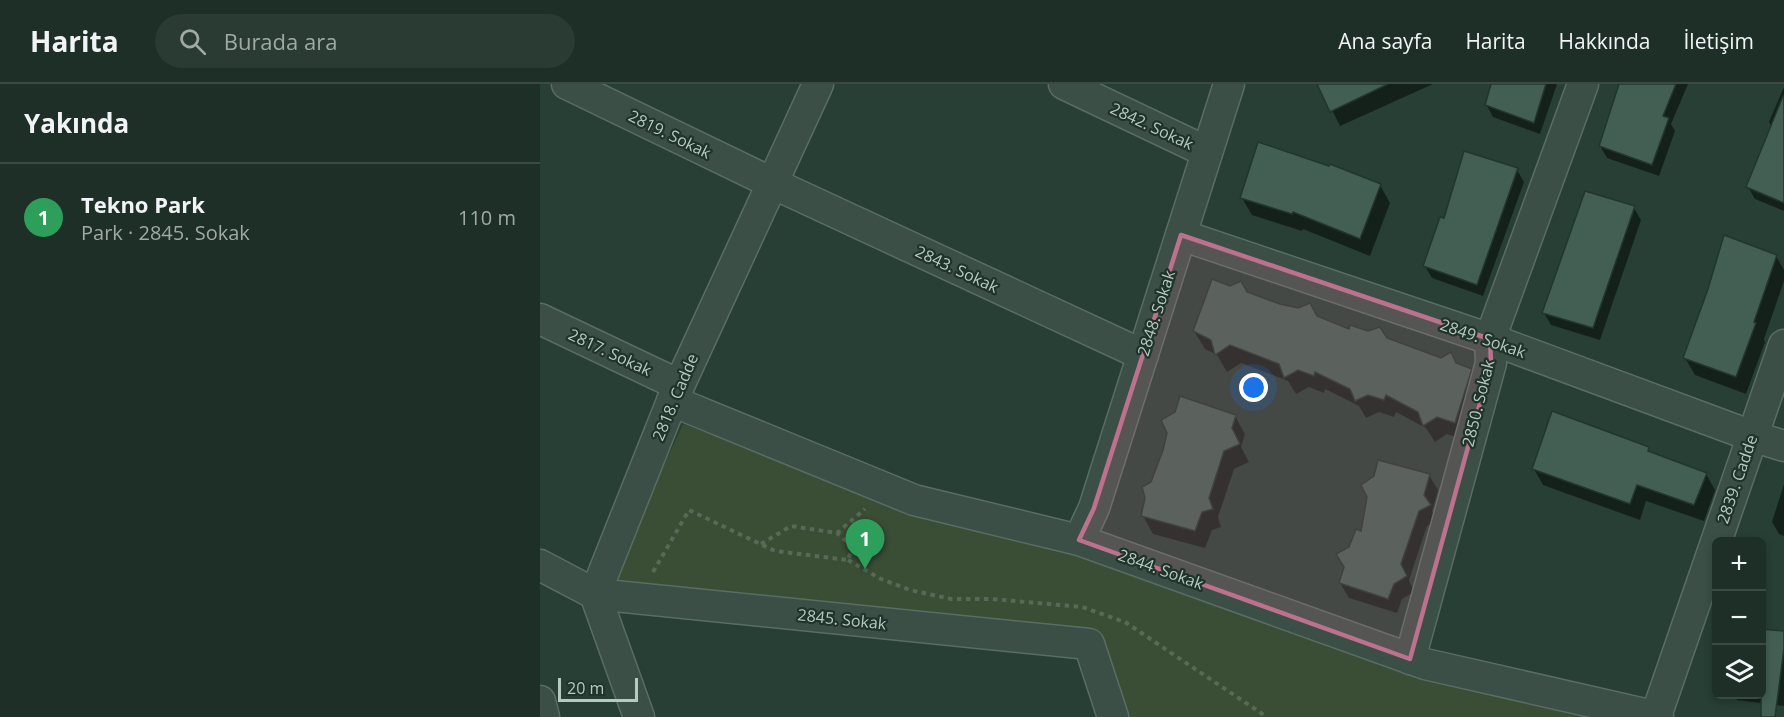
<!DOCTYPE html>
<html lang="tr">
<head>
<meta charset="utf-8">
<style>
  body { margin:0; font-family:"Open Sans",sans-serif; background:#2a3b33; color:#f1f3f6 }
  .controls { position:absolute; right:18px; bottom:18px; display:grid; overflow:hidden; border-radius:9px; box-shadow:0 3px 9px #0003 }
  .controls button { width:54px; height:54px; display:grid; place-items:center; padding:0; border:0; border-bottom:2px solid #3b4a44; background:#1d2f27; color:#f1f3f6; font:30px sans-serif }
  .scale { position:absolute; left:18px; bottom:15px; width:80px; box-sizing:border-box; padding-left:6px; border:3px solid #b7cac2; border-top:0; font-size:16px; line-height:21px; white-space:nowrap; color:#b7cac2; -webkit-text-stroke:4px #20342b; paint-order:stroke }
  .you { position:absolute; left:714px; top:304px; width:21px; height:21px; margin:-15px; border:4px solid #fff; border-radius:50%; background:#1a73e8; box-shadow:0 0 0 9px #1a73e833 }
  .badge { display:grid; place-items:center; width:39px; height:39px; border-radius:50%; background:#bca0f2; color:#fff; font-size:20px; font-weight:700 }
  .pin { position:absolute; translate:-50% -50px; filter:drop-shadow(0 2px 3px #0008) }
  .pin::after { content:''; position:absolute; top:32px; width:21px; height:18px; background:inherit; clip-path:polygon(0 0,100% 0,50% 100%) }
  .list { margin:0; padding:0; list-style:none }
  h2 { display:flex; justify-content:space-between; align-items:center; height:78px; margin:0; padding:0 24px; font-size:26px }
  h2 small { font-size:20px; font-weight:400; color:#a0a9a7 }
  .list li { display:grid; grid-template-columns:39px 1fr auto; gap:18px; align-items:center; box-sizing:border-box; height:108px; padding:0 24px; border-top:2px solid #3b4a44 }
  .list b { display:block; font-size:22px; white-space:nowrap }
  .list p { margin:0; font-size:20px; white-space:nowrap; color:#a0a9a7 }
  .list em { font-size:20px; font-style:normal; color:#a0a9a7 }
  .icon { flex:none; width:33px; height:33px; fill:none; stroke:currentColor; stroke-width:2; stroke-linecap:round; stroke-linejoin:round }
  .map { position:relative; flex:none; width:1244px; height:633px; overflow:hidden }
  header { display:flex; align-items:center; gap:36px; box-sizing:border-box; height:84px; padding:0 30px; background:#1d2f27; border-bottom:2px solid #3b4a44 }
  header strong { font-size:28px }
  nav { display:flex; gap:33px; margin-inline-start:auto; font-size:21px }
  .search { width:420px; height:54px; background:#2a3b33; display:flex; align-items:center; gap:15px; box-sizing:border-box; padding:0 21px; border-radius:33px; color:#a0a9a7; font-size:22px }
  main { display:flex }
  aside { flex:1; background:#1d2f27 }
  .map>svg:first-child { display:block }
  .green { fill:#3a4e36 }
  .shadow { fill:#0007 }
  .building { fill:#435e53; stroke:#22362d; stroke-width:1.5 }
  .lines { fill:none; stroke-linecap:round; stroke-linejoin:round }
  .minor-casing { stroke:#596d64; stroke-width:33 }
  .path { stroke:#556a57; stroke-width:4; stroke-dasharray:4.5 4.5; stroke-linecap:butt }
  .minor { stroke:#3b4f46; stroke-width:30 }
  .marked { fill:#bc718e; fill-opacity:0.2; stroke:#bc718e; stroke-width:4.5; stroke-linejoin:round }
  .labels { text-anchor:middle; stroke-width:4.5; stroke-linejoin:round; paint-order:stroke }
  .street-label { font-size:16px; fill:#b7cac2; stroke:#20342b }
</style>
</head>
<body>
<header>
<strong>Harita</strong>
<div class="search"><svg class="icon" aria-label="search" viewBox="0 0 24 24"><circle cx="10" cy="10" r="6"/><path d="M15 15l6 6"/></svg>Burada ara</div>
<nav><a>Ana sayfa</a><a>Harita</a><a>Hakkında</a><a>İletişim</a></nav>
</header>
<main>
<aside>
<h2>Yakında<small></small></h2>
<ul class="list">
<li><span class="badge" style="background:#2e9e5b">1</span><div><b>Tekno Park</b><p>Park · 2845. Sokak</p></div><em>110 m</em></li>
</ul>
</aside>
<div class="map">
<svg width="1244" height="633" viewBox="0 0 1244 633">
  <rect width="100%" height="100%" fill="#273f34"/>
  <!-- green -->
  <path class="green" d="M143,340L361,423L539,473L836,576L1065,633H588L568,566L558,548L97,514L71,497Z"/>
  <!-- shadow -->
  <g class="shadow">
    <path d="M779,0H893L800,42Z"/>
    <path d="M952,0H1017L1000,50L953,33L946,20Z"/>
    <path d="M1082,0H1148L1131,40L1135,47L1119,92L1067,74L1060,62Z"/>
    <path d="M1244,3V127L1215,115L1208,103L1232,43L1229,38Z"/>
    <path d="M977,86L984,98L943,212L892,194L885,182L905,136Z"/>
    <path d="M840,101L850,119L830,172L763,145L762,147L712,131L702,114Z"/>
    <path d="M1094,124L1101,136L1060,256L1011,241L1004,229Z"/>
    <path d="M1236,172L1244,186V197L1224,255L1225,258L1206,310L1155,291L1145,274Z"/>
    <path d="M706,209L776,233L810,247L846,256L931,286L941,304L925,356L907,350L895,358L886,344L856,328L854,333L839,328L826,334L819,322L785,305L784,309L769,303L756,310L748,297L701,279L687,288L677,271L665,265L654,247Z"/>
    <path d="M695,332L705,350L701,363L709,378L694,385L678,433L681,443L672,446L665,464L613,450L603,432Z"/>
    <path d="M1108,365L1111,370L1166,390L1175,406L1164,437L1106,417L1100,436L1003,401L994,385Z"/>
    <path d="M889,391L898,406L892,427L898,437L887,442L869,496L874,508L862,515L857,529L809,514L800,499L810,464L822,449Z"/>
    <path d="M1244,400V452L1239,450L1232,438Z"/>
    <path d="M1244,550V622L1197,616L1194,610H1222Z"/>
  </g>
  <!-- building -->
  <g class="building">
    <path d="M777,0H848L790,28Z"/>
    <path d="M951,0H1006L994,39L945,21Z"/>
    <path d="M1079,0H1136L1123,32L1129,34L1112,81L1059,62Z"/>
    <path d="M1243,12H1244V119L1206,103Z"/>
    <path d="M718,58L789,82L790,80L841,100L820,155L753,128L752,130L700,114Z"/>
    <path d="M924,67L978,84L937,201L883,182L900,133L904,134Z"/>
    <path d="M1045,107L1095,122L1053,244L1002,229Z"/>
    <path d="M1184,151L1237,171L1214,238L1216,239L1196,293L1143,274L1168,205Z"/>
    <path d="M672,195L690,202L701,197L707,208L740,220L758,224L770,219L777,232L809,245L810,241L828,247L840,243L847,254L901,274L911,268L916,279L932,285L915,339L897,333L883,342L878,328L846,311L844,316L828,311L815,317L810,305L775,288L774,292L758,286L744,294L739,280L690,261L675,271L671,256L653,247Z"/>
    <path d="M640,312L696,331L692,344L700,360L684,367L669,414L673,425L662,428L655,447L601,432L605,414L602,403L611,398L623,366L627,349L621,336L635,328Z"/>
    <path d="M1012,327L1109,363L1108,367L1167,389L1154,421L1097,401L1090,420L992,385Z"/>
    <path d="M838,376L890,390L884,411L891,421L879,427L861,480L867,492L854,500L848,515L799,499L804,483L796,470L809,463L816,445L821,447L827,413L821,401L834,392Z"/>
    <path d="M1221,545L1244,547V564L1235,633H1221Z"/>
  </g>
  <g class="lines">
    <defs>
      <g id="minor">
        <path d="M27,0L232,99L603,271"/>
        <path d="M524,0L667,68"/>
        <path d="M641,151L950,255L1212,352L1244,362"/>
        <path d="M0,235L139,301"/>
        <path d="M132,317L374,416L539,456L885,580L1118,633"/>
        <path d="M539,456L554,424L689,0"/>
        <path d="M0,481L55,510L549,560L573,633"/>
        <path d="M870,575L951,279L950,255L1043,0"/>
        <path d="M0,617L4,633"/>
        <path d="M1116,632L1244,261"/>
        <path d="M99,633L55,510L132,317L278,0"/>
      </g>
    </defs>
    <!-- minor casing -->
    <use href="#minor" class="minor-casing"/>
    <!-- path -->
    <g class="path">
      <path d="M221,460L251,442L297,449L325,425"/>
      <path d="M308,476L341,495L370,506L411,515H452L542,523L585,538L727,633"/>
      <path d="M113,488L149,426L235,467L308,476L311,467L308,459L297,449"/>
    </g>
    <!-- minor -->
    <use href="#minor" class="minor"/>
  </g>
  <!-- marked area -->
  <path class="marked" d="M641,151L950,255L951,279L870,575L539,456L554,424Z"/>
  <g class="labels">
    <!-- street labels -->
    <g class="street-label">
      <text transform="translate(612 42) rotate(25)" y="6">2842. Sokak</text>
      <text transform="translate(130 50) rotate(26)" y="6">2819. Sokak</text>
      <text transform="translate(417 185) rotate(25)" y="6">2843. Sokak</text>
      <text transform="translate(616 229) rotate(-72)" y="6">2848. Sokak</text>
      <text transform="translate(943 254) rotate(19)" y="6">2849. Sokak</text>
      <text transform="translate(70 268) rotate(25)" y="6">2817. Sokak</text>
      <text transform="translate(135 313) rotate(-67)" y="6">2818. Cadde</text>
      <text transform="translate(938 319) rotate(-76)" y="6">2850. Sokak</text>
      <text transform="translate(1197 395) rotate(-71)" y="6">2839. Cadde</text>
      <text transform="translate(621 485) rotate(20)" y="6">2844. Sokak</text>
      <text transform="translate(302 535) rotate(6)" y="6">2845. Sokak</text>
    </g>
  </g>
</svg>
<div class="controls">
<button>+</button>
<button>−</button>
<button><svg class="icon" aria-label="layers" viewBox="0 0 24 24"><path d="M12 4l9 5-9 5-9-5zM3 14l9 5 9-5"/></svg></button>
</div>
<div class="scale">20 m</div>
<div class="you"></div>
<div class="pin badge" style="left:325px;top:485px;background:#2e9e5b">1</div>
</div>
</main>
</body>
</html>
